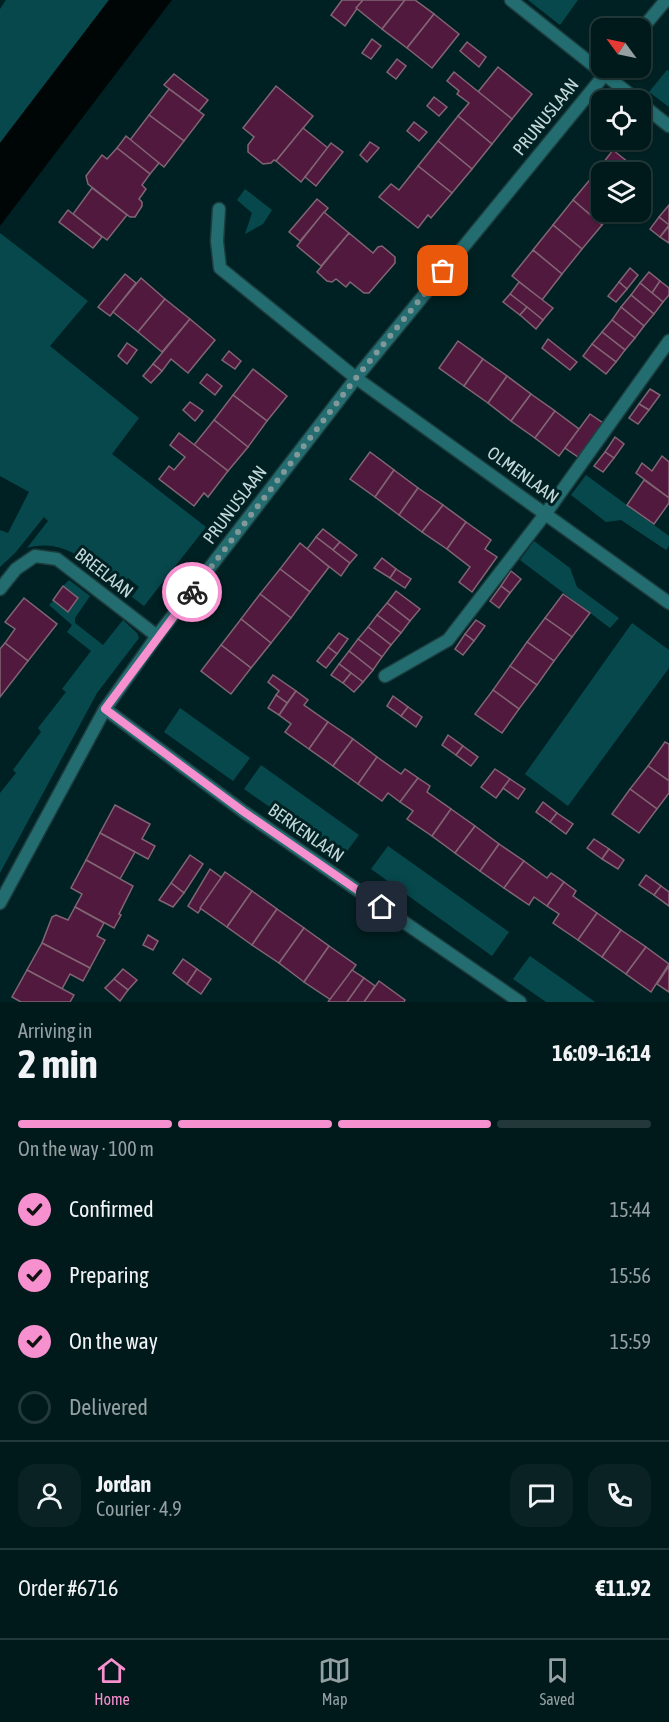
<!DOCTYPE html>
<html lang="en">
<head>
<meta charset="utf-8">
<style>
  body { margin:0; font-family:"Asap Condensed",sans-serif; background:#0a2223; color:#f1f3f6; height:100vh; display:flex; flex-direction:column; font-size:22px; white-space:nowrap }
  * { box-sizing:border-box; margin:0 }
  p { font-size:20px; color:#95a0a2 }
  .icon { flex:none; width:33px; height:33px; fill:none; stroke:currentColor; stroke-width:2; stroke-linecap:round; stroke-linejoin:round }
  .map { position:relative; height:1002px; overflow:hidden }
  .details { display:flex; flex-direction:column; background:#00191a; flex:1 }
  .details>* { flex:none }
  .needle { width:39px; rotate:303deg }
  .tools { position:absolute; left:591px; top:18px; display:grid; gap:12px }
  .tools a { display:grid; place-items:center; width:60px; height:60px; border-radius:12px; background:#00191a; box-shadow:0 2px 4px #0004,0 0 0 2px #223839; font-size:30px }
  .pin { position:absolute; display:grid; place-items:center; width:51px; height:51px; color:#fff; margin:-26px; border-radius:12px; box-shadow:0 3px 9px #0006 }
  .courier { position:absolute; display:grid; place-items:center; width:60px; height:60px; margin:-30px; border:4px solid #f790ce; border-radius:50%; background:#fff; color:#222; box-shadow:0 2px 8px #0007 }
  .overview em { font-style:normal; font-weight:700 }
  .overview div { display:flex; flex-direction:column-reverse }
  .overview { display:flex; align-items:center; justify-content:space-between; height:102px; padding:0 18px }
  h1 { font-size:39px; font-weight:700; line-height:45px }
  .bar { display:grid; grid-template-columns:repeat(4,1fr); gap:9px 6px; align-content:center; height:72px; padding:0 18px }
  .bar i { height:8px; border-radius:4px; background:#223839 }
  .bar .selected { background:#f790ce }
  .bar p { grid-column:span 4 }
  .line { display:flex; align-items:center; gap:15px; padding:0 18px; border-top:2px solid #223839 }
  .line div { flex:1 }
  .round { display:grid; place-items:center; flex:none; width:63px; height:63px; border-radius:18px; background:#0a2223 }
  ol { padding:0 18px; list-style:none }
  li { display:flex; align-items:center; gap:18px; height:66px }
  li p { margin-inline-start:auto }
  li .icon { padding:6px; border-radius:50%; background:#f790ce; color:#111; stroke-width:4 }
  li:last-child { color:#95a0a2 }
  li i { width:33px; height:33px; border:3px solid #223839; border-radius:50% }
  .dock { display:flex; justify-content:space-around; align-items:center; height:84px; border-top:2px solid #223839; background:#00191a; font-size:16px; color:#95a0a2 }
  .dock a { display:grid; justify-items:center; gap:3px }
  .dock .selected { color:#f790ce }
  .map>svg:first-child { display:block }
  .green { fill:#07484c }
  .water { fill:#000606 }
  .building { fill:#52193e; stroke:#816574; stroke-width:1.5 }
  .lines { fill:none; stroke-linecap:round; stroke-linejoin:round }
  .service-casing { stroke:#1c3b3c; stroke-width:15 }
  .minor-casing { stroke:#1c3b3c; stroke-width:15 }
  .service { stroke:#236c70; stroke-width:12 }
  .minor { stroke:#236c70; stroke-width:12 }
  .done { stroke:#809899; stroke-width:6; stroke-dasharray:0 10.8 }
  .route { stroke:#f790ce; stroke-width:8 }
  .labels { text-anchor:middle; stroke-width:6; stroke-linejoin:round; paint-order:stroke }
  .street-label { font-size:18px; fill:#c5d8d9; stroke:#002123 }
</style>
</head>
<body>
<div class="map">
<svg width="669" height="1002" viewBox="0 0 669 1002">
  <rect width="100%" height="100%" fill="#002123"/>
  <!-- green -->
  <g class="green">
    <path d="M 6,0 L 109,0 L 0,143 L 0,9 Z"/>
    <path d="M 528,0 L 578,0 L 560,25 Z"/>
    <path d="M 667,70 L 669,71 L 669,107 L 649,92 Z"/>
    <path d="M 245,189 L 272,210 L 263,224 L 245,234 L 252,213 L 237,200 Z"/>
    <path d="M 0,233 L 88,301 L 50,346 L 139,418 L 112,454 L 206,527 L 144,606 L 132,597 L 139,587 L 128,578 L 120,588 C 92,566 66,537 27,548 L 48,521 L 44,517 L 15,553 L 0,567 L 0,530 L 8,533 L 29,492 L 0,476 Z"/>
    <path d="M 586,475 L 669,536 L 669,546 L 666,550 L 621,520 L 606,522 L 571,495 Z"/>
    <path d="M 534,541 L 570,568 L 577,587 L 619,618 L 610,628 L 520,560 Z"/>
    <path d="M 69,580 L 90,596 L 75,618 L 75,623 L 103,645 L 123,620 L 137,633 L 139,638 L 97,693 L 0,873 L 0,793 L 16,773 L 13,770 L 41,732 L 38,728 L 66,692 L 62,689 L 91,651 L 67,632 L 72,625 L 49,605 L 53,601 L 68,612 L 78,598 L 63,586 Z"/>
    <path d="M 632,623 L 669,650 L 669,668 L 568,806 L 525,774 Z"/>
    <path d="M 180,708 L 250,758 L 233,781 L 164,732 Z"/>
    <path d="M 261,765 L 359,835 L 342,858 L 244,789 Z"/>
    <path d="M 388,846 L 509,932 L 492,956 L 371,869 Z"/>
    <path d="M 530,956 L 595,1002 L 546,1002 L 513,979 Z"/>
  </g>
  <!-- water -->
  <path class="water" d="M 109,0 L 172,0 L 0,226 L 0,143 Z"/>
  <!-- building -->
  <g class="building">
    <path d="M 342,0 L 363,0 L 345,26 L 331,15 Z"/>
    <path d="M 363,0 L 405,0 L 382,29 L 356,8 Z"/>
    <path d="M 405,0 L 415,0 L 434,14 L 407,48 L 382,29 Z"/>
    <path d="M 434,14 L 459,34 L 432,68 L 407,48 Z"/>
    <path d="M 372,39 L 381,46 L 371,59 L 362,53 Z"/>
    <path d="M 467,42 L 486,57 L 479,67 L 460,51 Z"/>
    <path d="M 397,59 L 406,66 L 396,79 L 387,72 Z"/>
    <path d="M 498,67 L 532,94 L 512,119 L 478,92 Z"/>
    <path d="M 454,72 L 512,119 L 492,144 L 458,116 L 469,103 L 457,94 L 459,91 L 447,81 Z"/>
    <path d="M 174,74 L 208,100 L 199,111 L 164,85 Z"/>
    <path d="M 276,86 L 313,116 L 276,161 L 274,160 L 271,163 L 263,164 L 248,152 L 248,145 L 254,137 L 243,128 Z"/>
    <path d="M 169,89 L 204,115 L 184,141 L 149,115 Z"/>
    <path d="M 434,97 L 447,107 L 439,116 L 427,106 Z"/>
    <path d="M 149,115 L 184,141 L 164,167 L 130,140 Z"/>
    <path d="M 458,116 L 492,144 L 472,169 L 438,141 Z"/>
    <path d="M 414,122 L 427,132 L 419,141 L 407,131 Z"/>
    <path d="M 303,128 L 328,148 L 301,182 L 276,161 Z"/>
    <path d="M 126,136 L 159,163 L 150,174 L 117,148 Z"/>
    <path d="M 438,141 L 472,169 L 452,193 L 418,166 Z"/>
    <path d="M 370,142 L 379,148 L 367,162 L 360,155 Z"/>
    <path d="M 331,143 L 343,152 L 316,186 L 305,177 Z"/>
    <path d="M 117,148 L 150,174 L 142,185 L 146,189 L 139,199 L 142,202 L 142,206 L 135,217 L 130,217 L 88,184 L 86,176 L 102,155 L 107,159 Z"/>
    <path d="M 613,150 L 643,174 L 640,177 L 640,172 L 602,172 L 602,183 L 593,176 Z"/>
    <path d="M 418,166 L 452,193 L 431,218 L 428,215 L 418,228 L 379,197 L 391,184 L 399,190 Z"/>
    <path d="M 593,176 L 602,183 L 602,212 L 613,212 L 602,225 L 573,200 Z"/>
    <path d="M 92,188 L 127,215 L 107,240 L 73,214 Z"/>
    <path d="M 317,199 L 328,208 L 300,241 L 289,232 Z"/>
    <path d="M 573,200 L 602,225 L 582,249 L 553,225 Z"/>
    <path d="M 669,205 L 669,225 L 659,217 Z"/>
    <path d="M 68,210 L 102,237 L 93,248 L 59,222 Z"/>
    <path d="M 324,212 L 349,233 L 321,266 L 297,246 Z"/>
    <path d="M 659,217 L 669,225 L 660,237 L 650,229 Z"/>
    <path d="M 553,225 L 582,249 L 562,274 L 533,250 Z"/>
    <path d="M 669,226 L 669,243 L 660,237 Z"/>
    <path d="M 349,233 L 373,253 L 378,247 L 382,246 L 395,257 L 395,263 L 369,293 L 364,293 L 350,282 L 346,287 L 336,279 L 332,282 L 327,281 L 317,272 Z"/>
    <path d="M 533,250 L 562,274 L 542,300 L 512,276 Z"/>
    <path d="M 630,268 L 638,275 L 627,289 L 619,282 Z"/>
    <path d="M 649,272 L 660,281 L 652,293 L 640,283 Z"/>
    <path d="M 125,274 L 136,283 L 110,316 L 98,307 Z"/>
    <path d="M 141,278 L 165,299 L 138,332 L 113,312 Z"/>
    <path d="M 660,281 L 669,288 L 669,295 L 663,302 L 652,293 Z"/>
    <path d="M 519,282 L 553,308 L 543,320 L 510,294 Z"/>
    <path d="M 619,282 L 627,289 L 616,302 L 608,296 Z"/>
    <path d="M 640,283 L 663,302 L 654,314 L 631,295 Z"/>
    <path d="M 510,294 L 527,307 L 520,315 L 503,302 Z"/>
    <path d="M 631,295 L 654,314 L 644,326 L 621,307 Z"/>
    <path d="M 165,299 L 190,319 L 162,352 L 138,332 Z"/>
    <path d="M 527,307 L 543,320 L 536,329 L 520,315 Z"/>
    <path d="M 621,307 L 644,326 L 635,338 L 612,320 Z"/>
    <path d="M 190,319 L 215,340 L 188,373 L 171,359 L 162,371 L 153,364 Z"/>
    <path d="M 612,320 L 635,338 L 625,350 L 602,332 Z"/>
    <path d="M 602,332 L 625,350 L 616,362 L 592,344 Z"/>
    <path d="M 548,339 L 577,362 L 570,370 L 542,348 Z"/>
    <path d="M 458,341 L 483,359 L 464,386 L 439,368 Z"/>
    <path d="M 127,343 L 137,350 L 127,364 L 118,356 Z"/>
    <path d="M 592,344 L 616,362 L 606,374 L 583,356 Z"/>
    <path d="M 229,351 L 241,361 L 235,369 L 222,360 Z"/>
    <path d="M 483,359 L 507,376 L 488,403 L 464,386 Z"/>
    <path d="M 153,364 L 162,371 L 151,383 L 143,376 Z"/>
    <path d="M 253,369 L 287,396 L 267,421 L 233,395 Z"/>
    <path d="M 207,374 L 222,386 L 215,395 L 200,383 Z"/>
    <path d="M 507,376 L 531,394 L 511,421 L 488,403 Z"/>
    <path d="M 650,389 L 660,395 L 649,410 L 639,404 Z"/>
    <path d="M 531,394 L 555,411 L 535,438 L 511,421 Z"/>
    <path d="M 233,395 L 267,421 L 248,447 L 214,420 Z"/>
    <path d="M 190,402 L 203,411 L 195,421 L 183,410 Z"/>
    <path d="M 639,404 L 649,410 L 638,424 L 629,418 Z"/>
    <path d="M 555,411 L 579,429 L 559,456 L 535,438 Z"/>
    <path d="M 590,414 L 603,423 L 578,457 L 565,448 Z"/>
    <path d="M 214,420 L 248,447 L 228,471 L 194,445 Z"/>
    <path d="M 179,433 L 228,471 L 208,497 L 204,493 L 194,506 L 159,479 L 169,466 L 174,470 L 185,457 L 170,445 Z"/>
    <path d="M 615,437 L 624,444 L 614,458 L 605,452 Z"/>
    <path d="M 370,452 L 394,470 L 375,497 L 350,479 Z"/>
    <path d="M 605,452 L 614,458 L 603,472 L 594,466 Z"/>
    <path d="M 662,456 L 669,462 L 669,498 L 636,473 L 642,463 L 652,471 Z"/>
    <path d="M 394,470 L 418,488 L 399,515 L 375,497 Z"/>
    <path d="M 644,480 L 669,498 L 669,503 L 654,524 L 627,505 Z"/>
    <path d="M 418,488 L 443,505 L 422,532 L 399,515 Z"/>
    <path d="M 443,505 L 466,522 L 447,549 L 422,532 Z"/>
    <path d="M 466,522 L 491,540 L 485,549 L 497,557 L 472,592 L 459,582 L 470,567 L 447,549 Z"/>
    <path d="M 323,529 L 340,542 L 333,550 L 316,537 Z"/>
    <path d="M 316,537 L 350,563 L 341,576 L 307,549 Z"/>
    <path d="M 340,542 L 357,555 L 350,563 L 333,550 Z"/>
    <path d="M 300,543 L 329,567 L 310,592 L 280,569 Z"/>
    <path d="M 382,558 L 396,569 L 390,578 L 374,568 Z"/>
    <path d="M 280,569 L 310,592 L 291,618 L 260,594 Z"/>
    <path d="M 396,569 L 411,579 L 405,588 L 390,578 Z"/>
    <path d="M 511,571 L 521,579 L 510,593 L 501,586 Z"/>
    <path d="M 63,586 L 78,598 L 68,612 L 53,600 Z"/>
    <path d="M 501,586 L 510,593 L 499,608 L 490,601 Z"/>
    <path d="M 396,591 L 420,609 L 410,621 L 387,603 Z"/>
    <path d="M 260,594 L 291,618 L 271,643 L 241,619 Z"/>
    <path d="M 563,594 L 590,613 L 572,637 L 545,618 Z"/>
    <path d="M 24,598 L 57,624 L 28,661 L 5,643 L 15,629 L 5,622 Z"/>
    <path d="M 387,603 L 410,621 L 401,633 L 377,615 Z"/>
    <path d="M 377,615 L 401,633 L 391,645 L 368,627 Z"/>
    <path d="M 545,618 L 572,637 L 554,661 L 527,642 Z"/>
    <path d="M 241,619 L 271,643 L 251,668 L 221,645 Z"/>
    <path d="M 476,620 L 485,626 L 474,641 L 465,634 Z"/>
    <path d="M 368,627 L 391,645 L 382,657 L 358,639 Z"/>
    <path d="M 339,633 L 348,639 L 337,654 L 328,647 Z"/>
    <path d="M 465,634 L 474,641 L 463,655 L 455,649 Z"/>
    <path d="M 358,639 L 382,657 L 373,670 L 349,651 Z"/>
    <path d="M 527,642 L 554,661 L 537,685 L 510,666 Z"/>
    <path d="M 5,643 L 28,661 L 0,697 L 0,649 Z"/>
    <path d="M 221,645 L 251,668 L 231,694 L 201,671 Z"/>
    <path d="M 328,647 L 337,654 L 326,668 L 317,661 Z"/>
    <path d="M 349,651 L 373,670 L 363,682 L 339,664 Z"/>
    <path d="M 339,664 L 351,673 L 343,683 L 331,675 Z"/>
    <path d="M 510,666 L 537,685 L 519,709 L 493,690 Z"/>
    <path d="M 351,673 L 363,682 L 354,692 L 343,683 Z"/>
    <path d="M 273,675 L 296,691 L 287,703 L 276,695 L 279,691 L 268,682 Z"/>
    <path d="M 493,690 L 519,709 L 502,733 L 475,714 Z"/>
    <path d="M 296,691 L 308,700 L 304,705 L 328,722 L 309,749 L 285,732 L 291,724 L 279,715 Z"/>
    <path d="M 276,695 L 287,703 L 279,715 L 268,708 Z"/>
    <path d="M 393,696 L 408,707 L 401,716 L 387,706 Z"/>
    <path d="M 408,707 L 422,717 L 416,727 L 401,716 Z"/>
    <path d="M 328,722 L 353,739 L 333,766 L 309,749 Z"/>
    <path d="M 448,735 L 463,746 L 456,755 L 442,745 Z"/>
    <path d="M 353,739 L 377,757 L 358,784 L 333,766 Z"/>
    <path d="M 665,742 L 669,744 L 669,781 L 648,766 Z"/>
    <path d="M 463,746 L 478,757 L 471,766 L 456,755 Z"/>
    <path d="M 377,757 L 401,774 L 405,769 L 418,778 L 400,802 L 388,793 L 382,801 L 358,784 Z"/>
    <path d="M 648,766 L 669,781 L 669,793 L 657,809 L 630,789 Z"/>
    <path d="M 495,769 L 510,779 L 496,798 L 481,787 Z"/>
    <path d="M 418,778 L 430,786 L 427,792 L 451,809 L 432,836 L 407,819 L 413,811 L 400,802 Z"/>
    <path d="M 510,779 L 525,789 L 518,799 L 503,788 Z"/>
    <path d="M 630,789 L 657,809 L 639,833 L 612,814 Z"/>
    <path d="M 543,802 L 557,813 L 550,822 L 536,812 Z"/>
    <path d="M 115,805 L 150,824 L 142,839 L 155,846 L 148,859 L 100,833 Z"/>
    <path d="M 451,809 L 475,826 L 455,853 L 432,836 Z"/>
    <path d="M 557,813 L 573,824 L 566,834 L 550,822 Z"/>
    <path d="M 475,826 L 499,844 L 480,871 L 455,853 Z"/>
    <path d="M 100,833 L 135,852 L 120,879 L 86,860 Z"/>
    <path d="M 594,839 L 609,849 L 602,859 L 587,848 Z"/>
    <path d="M 499,844 L 524,861 L 504,888 L 480,871 Z"/>
    <path d="M 609,849 L 624,860 L 618,869 L 602,859 Z"/>
    <path d="M 190,855 L 203,864 L 184,893 L 171,883 Z"/>
    <path d="M 86,860 L 133,886 L 119,914 L 121,915 L 114,928 L 75,907 L 82,894 L 71,888 Z"/>
    <path d="M 524,861 L 547,878 L 551,873 L 564,882 L 547,906 L 534,897 L 529,905 L 504,888 Z"/>
    <path d="M 210,869 L 222,878 L 198,913 L 188,906 Z"/>
    <path d="M 225,872 L 252,891 L 227,927 L 200,908 Z"/>
    <path d="M 646,875 L 661,886 L 654,895 L 639,885 Z"/>
    <path d="M 564,882 L 576,891 L 573,896 L 597,913 L 578,940 L 553,923 L 559,914 L 547,906 Z"/>
    <path d="M 171,883 L 184,893 L 173,907 L 159,900 Z"/>
    <path d="M 661,886 L 669,892 L 669,906 L 654,895 Z"/>
    <path d="M 252,891 L 277,909 L 252,945 L 227,927 Z"/>
    <path d="M 75,907 L 104,923 L 97,936 L 105,940 L 90,968 L 42,943 L 52,917 L 56,915 L 68,920 Z"/>
    <path d="M 277,909 L 304,928 L 279,963 L 252,945 Z"/>
    <path d="M 597,913 L 621,930 L 602,957 L 578,940 Z"/>
    <path d="M 304,928 L 329,946 L 304,982 L 279,963 Z"/>
    <path d="M 621,930 L 646,947 L 626,974 L 602,957 Z"/>
    <path d="M 148,935 L 158,941 L 153,950 L 143,945 Z"/>
    <path d="M 42,943 L 90,968 L 83,981 L 70,974 L 62,989 L 27,970 Z"/>
    <path d="M 329,946 L 356,965 L 331,1000 L 304,982 Z"/>
    <path d="M 646,947 L 669,964 L 651,992 L 626,974 Z"/>
    <path d="M 183,959 L 197,969 L 187,984 L 173,973 Z"/>
    <path d="M 669,966 L 669,992 L 657,984 Z"/>
    <path d="M 123,969 L 137,980 L 128,990 L 114,979 Z"/>
    <path d="M 197,969 L 211,979 L 201,994 L 187,984 Z"/>
    <path d="M 27,970 L 74,995 L 70,1002 L 21,1002 L 12,997 Z"/>
    <path d="M 352,970 L 364,978 L 347,1002 L 328,1002 Z"/>
    <path d="M 364,978 L 375,986 L 364,1002 L 347,1002 Z"/>
    <path d="M 114,979 L 128,990 L 120,1001 L 105,988 Z"/>
    <path d="M 379,981 L 405,1000 L 404,1002 L 364,1002 Z"/>
  </g>
  <g class="lines">
    <defs>
      <path id="service" d="M 385,676 L 448,640 L 546,513 L 669,341"/>
      <g id="minor">
        <path d="M 511,0 L 637,100"/>
        <path d="M 640,31 L 666,0"/>
        <path d="M 640,103 L 669,126"/>
        <path d="M 219,209 L 217,241 L 220,268 L 356,378 L 669,603"/>
        <path d="M 0,589 L 16,569 L 35,556 L 57,559 L 157,636"/>
        <path d="M 105,709 L 244,812 L 520,1002"/>
        <path d="M 0,903 L 105,709 L 157,636 L 356,378 L 610,68"/>
      </g>
    </defs>
    <!-- service casing -->
    <use href="#service" class="service-casing"/>
    <!-- minor casing -->
    <use href="#minor" class="minor-casing"/>
    <!-- service -->
    <use href="#service" class="service"/>
    <!-- minor -->
    <use href="#minor" class="minor"/>
  </g>
  <g class="lines">
    <!-- done -->
    <path class="done" d="M 192,592 L 356,378 L 443,271"/>
    <!-- route -->
    <path class="route" d="M 192,592 L 105,709 L 244,812 L 382,907"/>
  </g>
  <g class="labels">
    <!-- street labels -->
    <g class="street-label">
      <text transform="translate(546 117) rotate(-51)" y="6">PRUNUSLAAN</text>
      <text transform="translate(523 475) rotate(36)" y="6">OLMENLAAN</text>
      <text transform="translate(235 505) rotate(-53)" y="6">PRUNUSLAAN</text>
      <text transform="translate(104 573) rotate(38)" y="6">BREELAAN</text>
      <text transform="translate(306 833) rotate(35)" y="6">BERKENLAAN</text>
    </g>
  </g>
</svg>
<div class="tools">
<a><svg class="needle" viewBox="-14 -14 28 28"><path d="M0-13l5 13h-10z" fill="#e53935"/><path d="M0 13l5-13h-10z" fill="#95a0a2"/></svg></a>
<a><svg class="icon" aria-label="locate" viewBox="0 0 24 24"><circle cx="12" cy="12" r="6"/><path d="M12 2v4M12 18v4M2 12h4M18 12h4"/></svg></a>
<a><svg class="icon" aria-label="layers" viewBox="0 0 24 24"><path d="M12 4l9 5-9 5-9-5zM3 14l9 5 9-5"/></svg></a>
</div>
<div class="pin" style="left:443px;top:271px;background:#ea580c"><svg class="icon" aria-label="bag" viewBox="0 0 24 24"><path d="M5 8h14l-1 12H6zM9 8a3 3 0 0 1 6 0"/></svg></div>
<div class="pin" style="left:382px;top:907px;background:#1f2937"><svg class="icon" aria-label="home" viewBox="0 0 24 24"><path d="M3 11l9-7 9 7M6 9v11h12V9"/></svg></div>
<div class="courier" style="left:192px;top:592px"><svg class="icon" aria-label="bike" viewBox="0 0 24 24"><circle cx="6" cy="16" r="4"/><circle cx="18" cy="16" r="4"/><path d="M6 16l4-8h5l3 8M10 8l3 8H6M13 5h3"/></svg></div>
</div>
<section class="details">
<div class="overview"><div><h1>2 min</h1><p>Arriving in</p></div><em>16:09–16:14</em></div>
<div class="bar"><i class="selected"></i><i class="selected"></i><i class="selected"></i><i></i><p>On the way · 100 m</p></div>
<ol>
<li><svg class="icon" aria-label="check" viewBox="0 0 24 24"><path d="M5 12l5 5 9-10"/></svg>Confirmed<p>15:44</p></li>
<li><svg class="icon" aria-label="check" viewBox="0 0 24 24"><path d="M5 12l5 5 9-10"/></svg>Preparing<p>15:56</p></li>
<li><svg class="icon" aria-label="check" viewBox="0 0 24 24"><path d="M5 12l5 5 9-10"/></svg>On the way<p>15:59</p></li>
<li><i></i>Delivered</li>
</ol>
<div class="line" style="height:108px"><a class="round"><svg class="icon" aria-label="person" viewBox="0 0 24 24"><circle cx="12" cy="8" r="4"/><path d="M4 21q1-7 8-7t8 7"/></svg></a><div><b>Jordan</b><p>Courier · 4.9</p></div><a class="round"><svg class="icon" aria-label="chat" viewBox="0 0 24 24"><path d="M4 5h16v11H9l-5 4z"/></svg></a><a class="round"><svg class="icon" aria-label="phone" viewBox="0 0 24 24"><path d="M5 4h4l2 5-3 2q2 4 5 5l2-3 5 2v4C11 20 4 13 5 4z"/></svg></a></div>
<div class="line" style="height:78px"><div>Order #6716</div><b>€11.92</b></div>
</section>
<nav class="dock">
<a class="selected"><svg class="icon" aria-label="home" viewBox="0 0 24 24"><path d="M3 11l9-7 9 7M6 9v11h12V9"/></svg>Home</a>
<a><svg class="icon" aria-label="map" viewBox="0 0 24 24"><path d="M3 6l6-2 6 2 6-2v14l-6 2-6-2-6 2zM9 4v14M15 6v14"/></svg>Map</a>
<a><svg class="icon" aria-label="saved" viewBox="0 0 24 24"><path d="M7 4h10v16l-5-4-5 4z"/></svg>Saved</a>
</nav>
</body>
</html>
